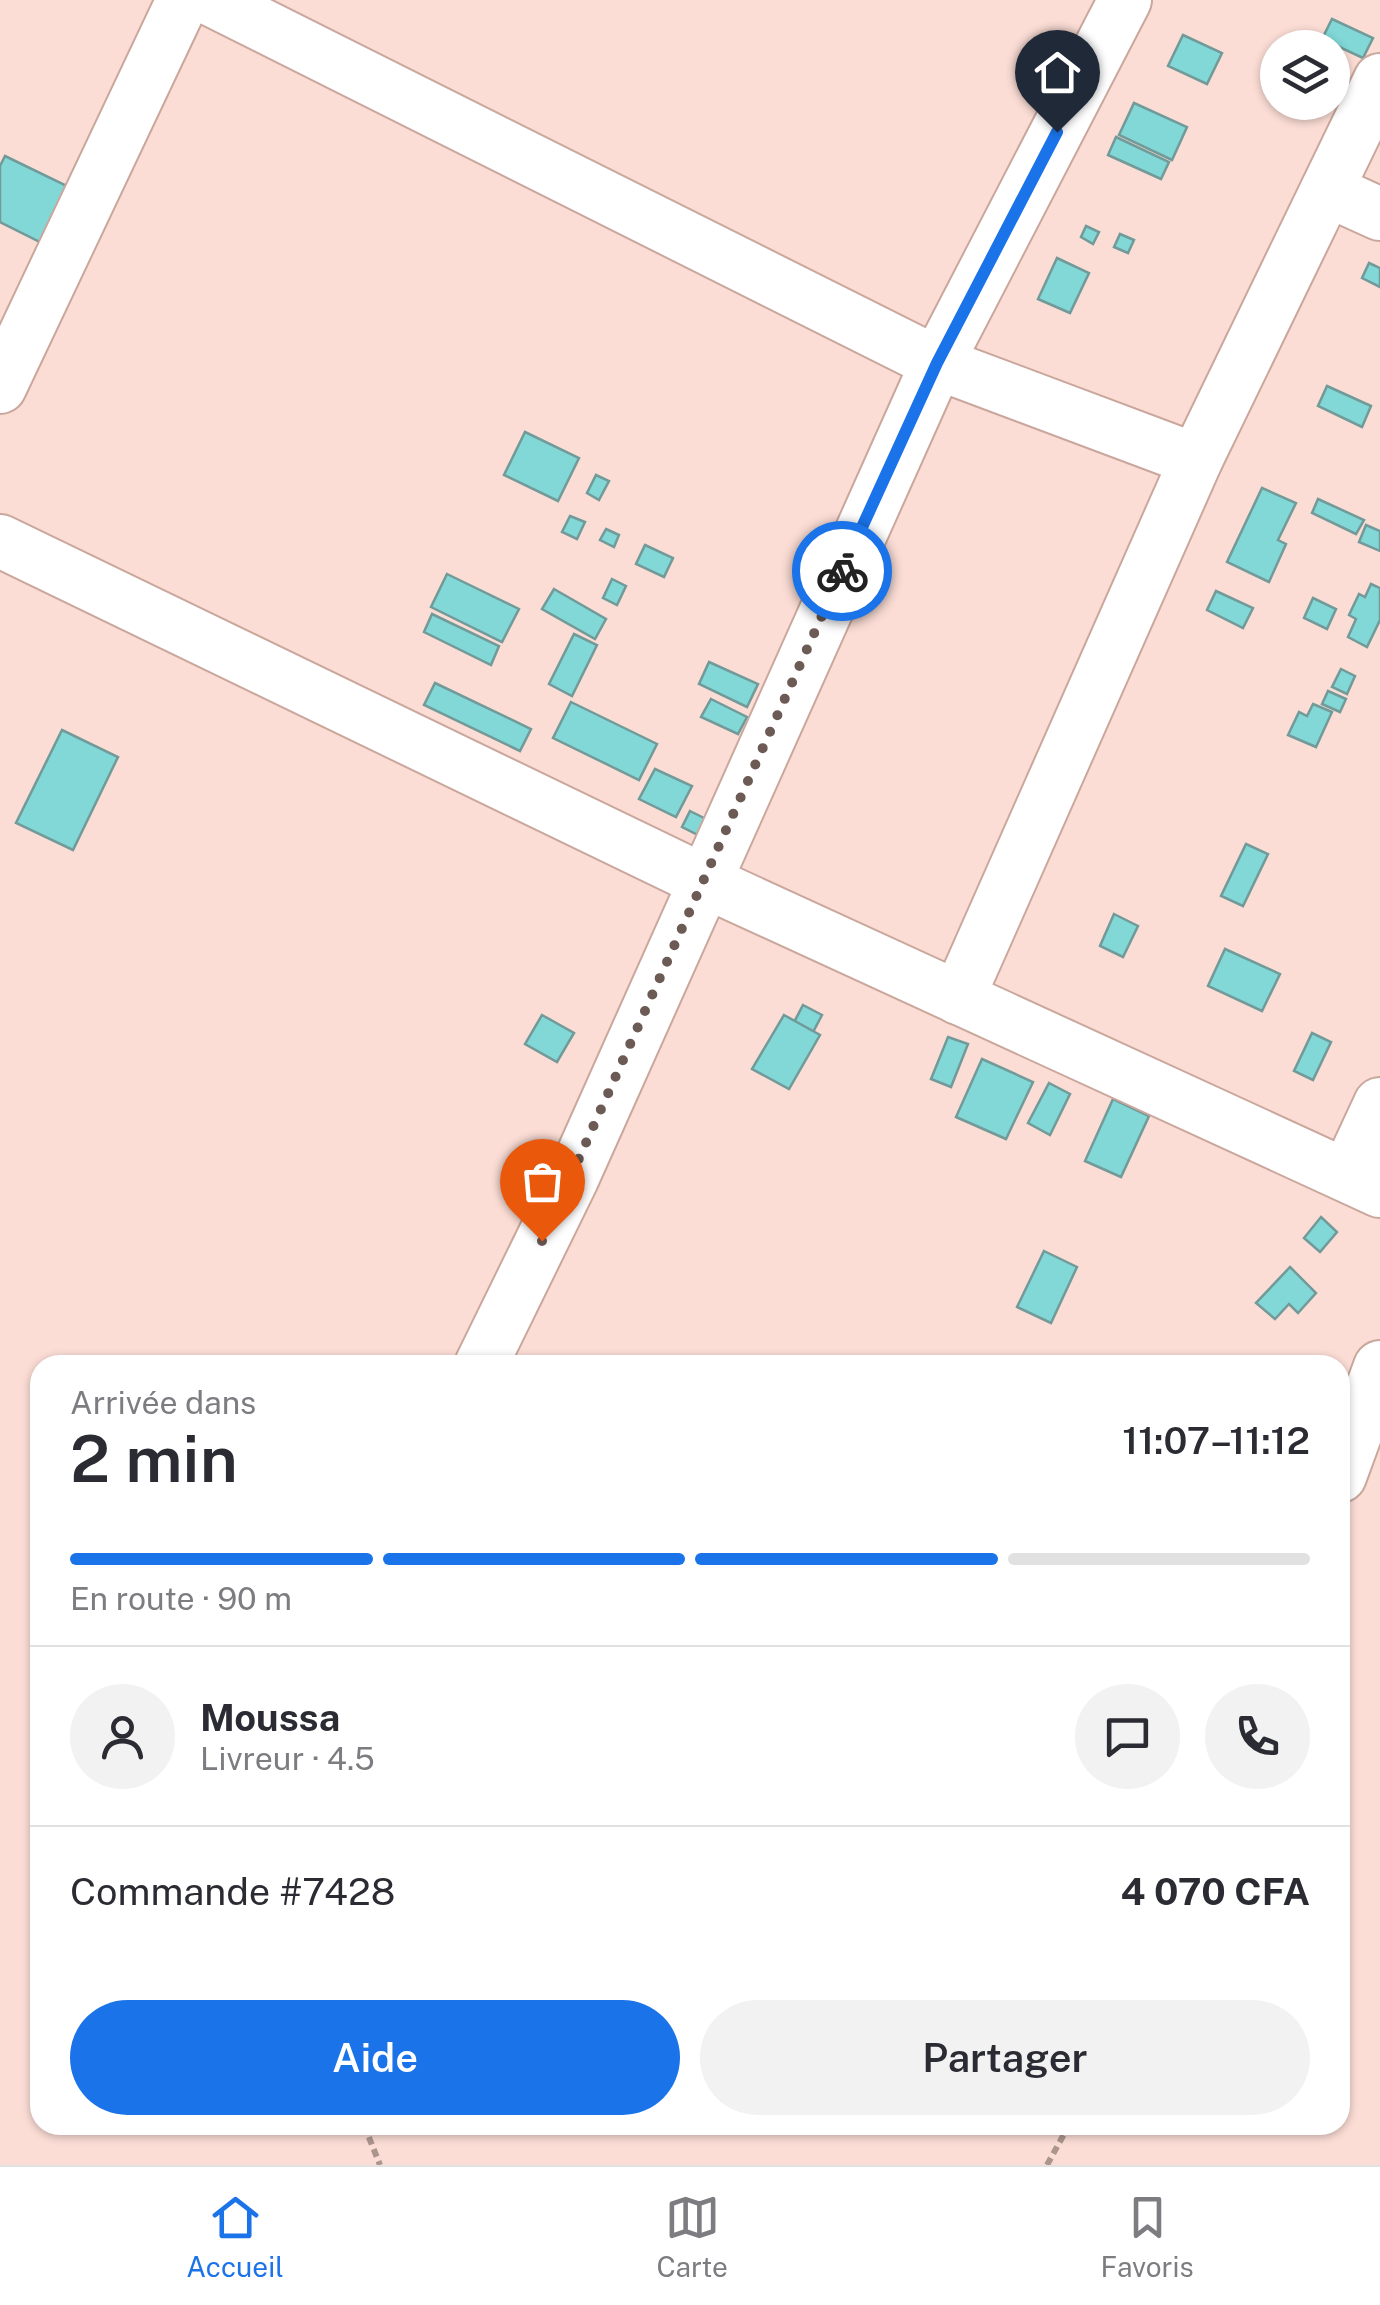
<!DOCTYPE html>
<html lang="fr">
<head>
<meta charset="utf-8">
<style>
  body { margin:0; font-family:"Public Sans",sans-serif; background:#f2f2f3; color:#2b2b33; height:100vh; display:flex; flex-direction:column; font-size:38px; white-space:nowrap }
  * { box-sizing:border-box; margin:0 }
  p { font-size:32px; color:#7c7c81 }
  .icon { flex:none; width:55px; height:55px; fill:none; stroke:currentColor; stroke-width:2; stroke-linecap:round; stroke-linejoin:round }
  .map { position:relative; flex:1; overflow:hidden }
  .details { position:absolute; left:30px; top:1355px; width:1320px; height:780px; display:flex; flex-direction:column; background:#fff; border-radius:30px; box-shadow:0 2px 8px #0004 }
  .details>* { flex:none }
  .buttons { position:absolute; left:1260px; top:30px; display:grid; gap:20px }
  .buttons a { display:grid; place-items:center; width:90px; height:90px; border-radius:50%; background:#fff; box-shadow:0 2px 8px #0004; font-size:50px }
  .pin { position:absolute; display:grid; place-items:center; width:85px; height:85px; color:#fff; margin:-102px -42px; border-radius:50% 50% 50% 0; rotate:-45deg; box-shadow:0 0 10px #0007 }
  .pin .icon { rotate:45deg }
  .courier { position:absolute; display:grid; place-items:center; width:100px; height:100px; margin:-50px; border:8px solid #1a73e8; border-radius:50%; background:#fff; color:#222; box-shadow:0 2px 12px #0007 }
  .overview em { font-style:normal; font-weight:600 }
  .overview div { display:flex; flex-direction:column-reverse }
  .overview { display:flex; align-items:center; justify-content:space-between; height:170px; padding:0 40px }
  h1 { font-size:65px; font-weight:600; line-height:75px }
  .bar { display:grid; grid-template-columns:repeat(4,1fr); gap:15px 10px; align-content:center; height:120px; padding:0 40px }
  .bar i { height:12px; border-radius:8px; background:#e1e1e2 }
  .bar .selected { background:#1a73e8 }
  .bar p { grid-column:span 4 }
  .line { display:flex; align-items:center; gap:25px; padding:0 40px; border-top:2px solid #e1e1e2 }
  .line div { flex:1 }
  .round { display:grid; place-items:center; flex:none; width:105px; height:105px; border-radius:52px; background:#f2f2f3 }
  .button { display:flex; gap:20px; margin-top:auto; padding:20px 40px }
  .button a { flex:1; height:115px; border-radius:60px; background:#1a73e8; color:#fff; font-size:40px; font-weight:600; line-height:115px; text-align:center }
  .button a+a { background:#f2f2f3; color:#2b2b33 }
  .menu { display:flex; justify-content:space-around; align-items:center; height:140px; border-top:2px solid #e1e1e2; background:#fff; font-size:28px; color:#7c7c81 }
  .menu a { display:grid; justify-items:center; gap:5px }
  .menu .selected { color:#1a73e8 }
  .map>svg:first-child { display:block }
  .building { fill:#81d8d7; stroke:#719a99; stroke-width:2.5 }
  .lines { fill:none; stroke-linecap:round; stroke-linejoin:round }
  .minor-casing { stroke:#caa79d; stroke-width:56 }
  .path { stroke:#ac958e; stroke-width:6; stroke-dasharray:8 5; stroke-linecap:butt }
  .minor { stroke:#fff; stroke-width:52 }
  .done { stroke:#6c5a54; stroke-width:10; stroke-dasharray:0 18 }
  .route { stroke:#1a73e8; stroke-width:12 }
</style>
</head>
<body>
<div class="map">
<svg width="1380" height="2165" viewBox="0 0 1380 2165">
  <rect width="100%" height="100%" fill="#fbddd5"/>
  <!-- building -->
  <g class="building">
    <path d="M 1332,19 L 1373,38 L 1363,58 L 1322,39 Z"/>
    <path d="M 1183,35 L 1222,53 L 1207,84 L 1168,66 Z"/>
    <path d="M 1134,103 L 1187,127 L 1172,160 L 1119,135 Z"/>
    <path d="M 1116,137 L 1169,162 L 1161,179 L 1108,155 Z"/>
    <path d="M 5,156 L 67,186 L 40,242 L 0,222 L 0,166 Z"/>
    <path d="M 1086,226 L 1099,232 L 1093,244 L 1081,237 Z"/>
    <path d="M 1120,234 L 1134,240 L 1128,253 L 1114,247 Z"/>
    <path d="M 1057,258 L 1089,273 L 1070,313 L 1038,299 Z"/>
    <path d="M 1369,263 L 1380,268 L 1380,287 L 1362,278 Z"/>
    <path d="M 1327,386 L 1371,406 L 1362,427 L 1318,406 Z"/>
    <path d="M 525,432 L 579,458 L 558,501 L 504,475 Z"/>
    <path d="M 596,475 L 609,481 L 599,500 L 587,493 Z"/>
    <path d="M 1262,488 L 1296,503 L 1278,540 L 1286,544 L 1269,582 L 1227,562 Z"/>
    <path d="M 1318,499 L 1364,520 L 1356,534 L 1312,513 Z"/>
    <path d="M 570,516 L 585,522 L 577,539 L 562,532 Z"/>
    <path d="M 1366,525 L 1380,531 L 1380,551 L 1359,542 Z"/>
    <path d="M 606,529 L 619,535 L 614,547 L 600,540 Z"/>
    <path d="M 645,545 L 673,558 L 664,577 L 636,564 Z"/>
    <path d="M 447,574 L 519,609 L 502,642 L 431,607 Z"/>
    <path d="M 612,579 L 626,586 L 617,605 L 603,598 Z"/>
    <path d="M 1371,584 L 1380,588 L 1380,620 L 1367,647 L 1348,637 L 1356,619 L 1349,615 L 1359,594 L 1365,597 Z"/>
    <path d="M 554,589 L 606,619 L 595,639 L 542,609 Z"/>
    <path d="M 1216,591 L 1253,608 L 1243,628 L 1207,610 Z"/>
    <path d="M 1313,598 L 1336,609 L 1327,629 L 1304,618 Z"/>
    <path d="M 432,614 L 499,646 L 491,665 L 424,632 Z"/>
    <path d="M 574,634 L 597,645 L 572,696 L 549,684 Z"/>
    <path d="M 709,662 L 758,684 L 747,707 L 699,684 Z"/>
    <path d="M 1341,669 L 1355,676 L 1347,694 L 1332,687 Z"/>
    <path d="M 435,683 L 531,729 L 520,751 L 424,705 Z"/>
    <path d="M 1328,691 L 1346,699 L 1340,712 L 1322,704 Z"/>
    <path d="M 711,699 L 747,717 L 738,734 L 701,717 Z"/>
    <path d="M 571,702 L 657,744 L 639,780 L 553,738 Z"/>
    <path d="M 1313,704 L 1332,712 L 1316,747 L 1288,735 L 1299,712 L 1307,716 Z"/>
    <path d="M 62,730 L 118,757 L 73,850 L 16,823 Z"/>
    <path d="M 655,769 L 692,786 L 676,817 L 639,799 Z"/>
    <path d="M 690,811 L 706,819 L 698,835 L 682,827 Z"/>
    <path d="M 1246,844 L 1268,854 L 1243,906 L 1221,896 Z"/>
    <path d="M 1114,914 L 1138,926 L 1123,957 L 1100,946 Z"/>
    <path d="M 1225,949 L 1280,974 L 1262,1011 L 1208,986 Z"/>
    <path d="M 803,1005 L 822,1015 L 811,1036 L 792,1026 Z"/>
    <path d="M 542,1015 L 574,1033 L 557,1062 L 525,1044 Z"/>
    <path d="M 784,1015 L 820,1035 L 789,1089 L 752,1069 Z"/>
    <path d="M 1312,1033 L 1331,1042 L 1313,1080 L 1294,1071 Z"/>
    <path d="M 948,1037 L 968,1044 L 951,1087 L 931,1079 Z"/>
    <path d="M 982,1059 L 1033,1082 L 1006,1139 L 956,1117 Z"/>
    <path d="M 1049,1083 L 1070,1094 L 1050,1135 L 1028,1123 Z"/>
    <path d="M 1113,1099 L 1149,1116 L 1121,1177 L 1085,1161 Z"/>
    <path d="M 1321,1217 L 1337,1232 L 1320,1252 L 1304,1238 Z"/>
    <path d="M 1044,1251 L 1077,1267 L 1051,1323 L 1017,1307 Z"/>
    <path d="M 1290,1267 L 1316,1293 L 1298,1313 L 1289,1304 L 1275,1319 L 1256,1303 Z"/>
  </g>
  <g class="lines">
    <defs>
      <g id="minor">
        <path d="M 212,0 L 937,363 L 1196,460"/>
        <path d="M 1327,190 L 1380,214"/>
        <path d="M 0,387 L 183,0"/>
        <path d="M 0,541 L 702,880 L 1380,1191"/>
        <path d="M 958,998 L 1196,460 L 1380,80"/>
        <path d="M 1347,1175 L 1380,1104"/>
        <path d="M 481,1365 L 572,1179 L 937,363 L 1125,0"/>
        <path d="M 1340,1476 L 1380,1367"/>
      </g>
    </defs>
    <!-- minor casing -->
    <use href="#minor" class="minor-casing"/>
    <!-- path -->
    <g class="path">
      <path d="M 364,2125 L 380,2165"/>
      <path d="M 1047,2165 L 1069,2125"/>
    </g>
    <!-- minor -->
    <use href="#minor" class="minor"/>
  </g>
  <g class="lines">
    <!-- done -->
    <path class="done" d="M 542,1241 L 842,571"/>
    <!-- route -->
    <path class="route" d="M 842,571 L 937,363 L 1057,132"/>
  </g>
</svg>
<div class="buttons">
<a><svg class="icon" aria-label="layers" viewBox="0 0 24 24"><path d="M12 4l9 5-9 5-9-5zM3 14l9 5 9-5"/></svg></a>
</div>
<div class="pin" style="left:542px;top:1241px;background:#ea580c"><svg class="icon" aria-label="bag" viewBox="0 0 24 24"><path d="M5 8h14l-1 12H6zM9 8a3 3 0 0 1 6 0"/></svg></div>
<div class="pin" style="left:1057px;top:132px;background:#1f2937"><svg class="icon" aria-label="home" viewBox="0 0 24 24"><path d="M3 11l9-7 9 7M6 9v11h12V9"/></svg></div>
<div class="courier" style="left:842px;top:571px"><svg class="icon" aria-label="bike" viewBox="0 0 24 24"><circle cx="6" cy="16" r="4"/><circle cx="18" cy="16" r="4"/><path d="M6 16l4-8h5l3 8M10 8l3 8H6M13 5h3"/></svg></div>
<section class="details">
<div class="overview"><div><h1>2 min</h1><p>Arrivée dans</p></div><em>11:07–11:12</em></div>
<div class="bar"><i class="selected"></i><i class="selected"></i><i class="selected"></i><i></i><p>En route · 90 m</p></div>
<div class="line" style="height:180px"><a class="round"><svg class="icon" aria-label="person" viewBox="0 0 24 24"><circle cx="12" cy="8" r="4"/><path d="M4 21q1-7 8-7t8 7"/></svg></a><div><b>Moussa</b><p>Livreur · 4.5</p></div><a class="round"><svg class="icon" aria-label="chat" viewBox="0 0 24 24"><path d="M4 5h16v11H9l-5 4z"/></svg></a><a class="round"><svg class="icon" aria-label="phone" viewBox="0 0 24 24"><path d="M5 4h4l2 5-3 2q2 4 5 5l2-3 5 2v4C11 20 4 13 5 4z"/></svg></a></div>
<div class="line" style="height:130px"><div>Commande #7428</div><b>4 070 CFA</b></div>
<div class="button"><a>Aide</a><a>Partager</a></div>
</section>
</div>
<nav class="menu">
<a class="selected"><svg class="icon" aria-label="home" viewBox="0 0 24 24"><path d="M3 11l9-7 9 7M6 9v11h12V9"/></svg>Accueil</a>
<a><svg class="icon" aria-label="map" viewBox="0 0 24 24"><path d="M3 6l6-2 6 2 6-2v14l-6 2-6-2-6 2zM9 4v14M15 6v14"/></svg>Carte</a>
<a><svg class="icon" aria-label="saved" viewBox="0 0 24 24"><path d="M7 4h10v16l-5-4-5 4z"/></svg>Favoris</a>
</nav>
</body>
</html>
